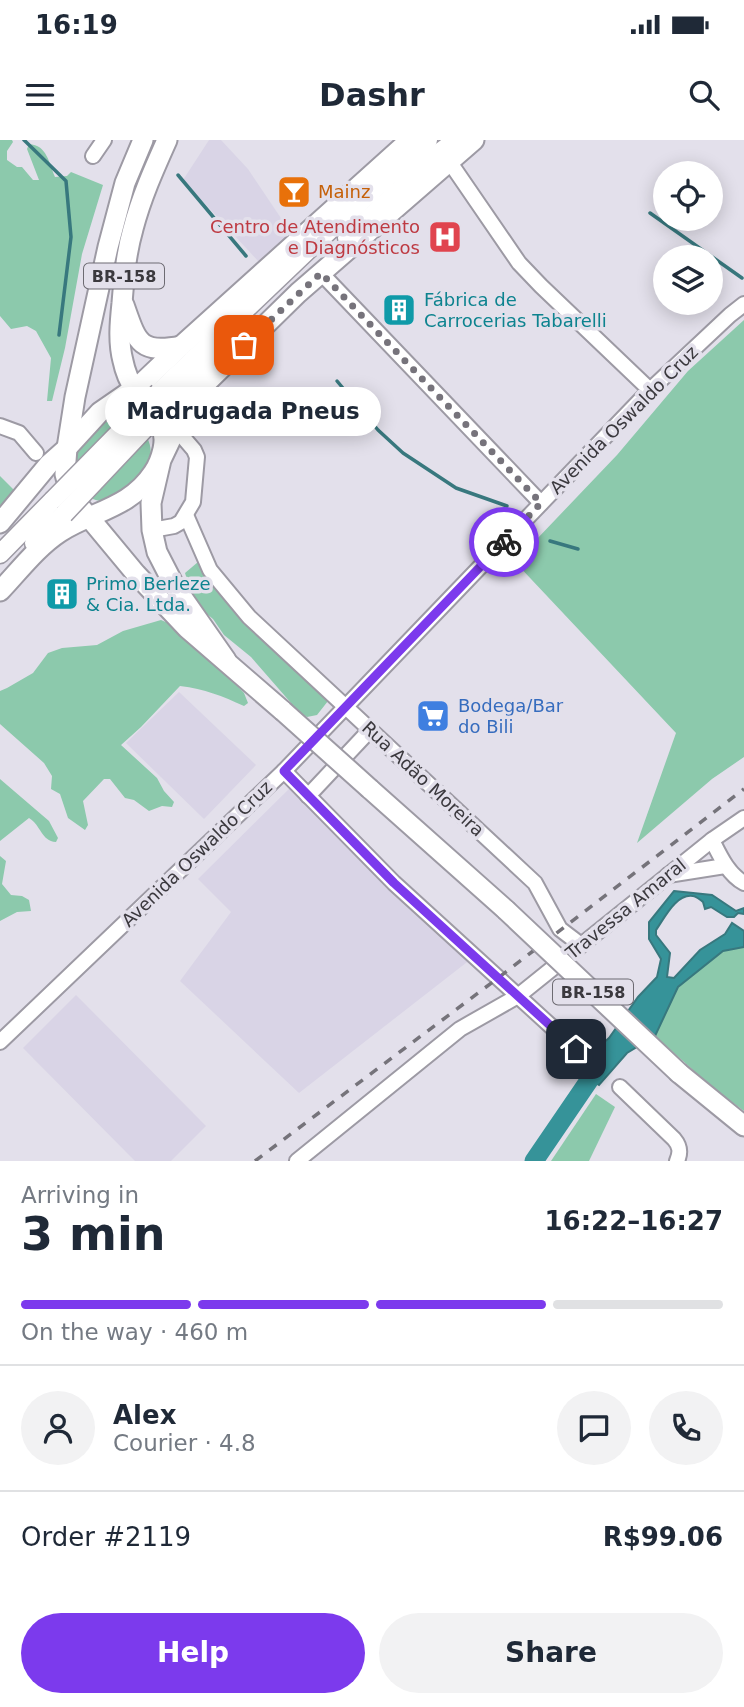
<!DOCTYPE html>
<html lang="en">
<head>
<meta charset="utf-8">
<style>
  body { margin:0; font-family:"DejaVu Sans",sans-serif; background:#f2f2f3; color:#1f2937; height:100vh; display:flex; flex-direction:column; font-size:26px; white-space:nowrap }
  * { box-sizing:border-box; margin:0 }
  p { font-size:23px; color:#747a83 }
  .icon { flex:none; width:38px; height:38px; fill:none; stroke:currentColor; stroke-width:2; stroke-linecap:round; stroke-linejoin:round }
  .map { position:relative; height:1021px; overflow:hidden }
  .side { display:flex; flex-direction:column; background:#fff; flex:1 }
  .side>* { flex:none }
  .buttons { position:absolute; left:653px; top:21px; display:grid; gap:14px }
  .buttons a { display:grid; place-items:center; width:70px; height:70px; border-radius:50%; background:#fff; box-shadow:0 4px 18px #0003; font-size:35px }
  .pin { position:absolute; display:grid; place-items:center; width:60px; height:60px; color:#fff; margin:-30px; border-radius:14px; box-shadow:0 4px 10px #0006 }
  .courier { position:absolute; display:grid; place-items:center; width:70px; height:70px; margin:-35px; border:5px solid #7c3aed; border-radius:50%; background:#fff; color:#222; box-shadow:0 2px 9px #0007 }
  .bubble { position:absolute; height:49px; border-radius:24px; background:#fff; box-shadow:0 4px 18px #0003; font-size:23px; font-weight:600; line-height:49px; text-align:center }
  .summary em { font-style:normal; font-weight:600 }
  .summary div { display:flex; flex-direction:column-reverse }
  .summary { display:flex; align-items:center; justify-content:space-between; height:119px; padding:0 21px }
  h1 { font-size:46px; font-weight:600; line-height:52px }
  .bar { display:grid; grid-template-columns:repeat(4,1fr); gap:10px 7px; align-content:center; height:84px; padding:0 21px }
  .bar i { height:9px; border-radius:5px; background:#e0e1e3 }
  .bar .current { background:#7c3aed }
  .bar p { grid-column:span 4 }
  .line { display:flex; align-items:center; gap:18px; padding:0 21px; border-top:2px solid #e0e1e3 }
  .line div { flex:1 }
  .round { display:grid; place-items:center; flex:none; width:74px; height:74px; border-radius:37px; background:#f2f2f3 }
  .primary-button { display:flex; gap:14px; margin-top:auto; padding:14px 21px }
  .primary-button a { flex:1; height:80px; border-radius:42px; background:#7c3aed; color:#fff; font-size:28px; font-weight:600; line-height:80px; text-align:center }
  .primary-button a+a { background:#f2f2f3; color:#1f2937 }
  .status { display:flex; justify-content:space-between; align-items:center; height:49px; padding:0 35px; background:#fff; direction:ltr }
  .status svg { height:19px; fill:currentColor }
  header { display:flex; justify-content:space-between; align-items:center; height:91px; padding:0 21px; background:#fff; font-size:32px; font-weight:600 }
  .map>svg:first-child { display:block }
  .built { fill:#d9d4e6 }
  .green { fill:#8cc9ac }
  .water { fill:#369399; stroke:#38787e; stroke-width:2 }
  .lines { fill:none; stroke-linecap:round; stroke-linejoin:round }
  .stream { stroke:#38787e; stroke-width:3.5 }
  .river { stroke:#369399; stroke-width:19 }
  .minor-casing { stroke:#9d9aa4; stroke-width:18 }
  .major-casing { stroke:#9d9aa4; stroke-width:21 }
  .highway-casing { stroke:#9d9aa4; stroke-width:23 }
  .minor { stroke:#fff; stroke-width:14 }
  .major { stroke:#fff; stroke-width:18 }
  .highway { stroke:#fff; stroke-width:19 }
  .rail { stroke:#75737a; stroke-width:3.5; stroke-dasharray:9 9; stroke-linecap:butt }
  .major-bridge-casing { stroke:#9d9aa4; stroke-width:21; stroke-linecap:butt }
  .highway-bridge-casing { stroke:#9d9aa4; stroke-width:23; stroke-linecap:butt }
  .major-bridge { stroke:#fff; stroke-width:18 }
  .highway-bridge { stroke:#fff; stroke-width:19 }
  .done { stroke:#76737b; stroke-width:7; stroke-dasharray:0 12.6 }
  .route { stroke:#7c3aed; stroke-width:9 }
  .labels { text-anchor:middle; stroke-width:7; stroke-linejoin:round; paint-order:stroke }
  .shield { fill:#e3e0eb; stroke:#6d6b72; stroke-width:2 }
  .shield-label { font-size:16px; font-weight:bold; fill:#3b393e }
  .food-label { font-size:18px; fill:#c56008; stroke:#e3e0eb; text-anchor:start }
  .health-label { font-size:18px; fill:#be3a42; stroke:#e3e0eb; text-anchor:end }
  .culture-label { font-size:18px; fill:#0d838f; stroke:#e3e0eb; text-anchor:start }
  .street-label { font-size:18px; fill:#3b393e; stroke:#e3e0eb }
  .shop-label { font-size:18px; fill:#366cbe; stroke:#e3e0eb; text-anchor:start }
</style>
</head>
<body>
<div class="status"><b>16:19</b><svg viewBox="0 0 49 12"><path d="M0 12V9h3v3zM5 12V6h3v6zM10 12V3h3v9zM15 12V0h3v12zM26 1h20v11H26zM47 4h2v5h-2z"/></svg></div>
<header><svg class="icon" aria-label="menu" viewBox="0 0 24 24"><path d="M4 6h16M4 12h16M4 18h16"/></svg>Dashr<svg class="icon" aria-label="search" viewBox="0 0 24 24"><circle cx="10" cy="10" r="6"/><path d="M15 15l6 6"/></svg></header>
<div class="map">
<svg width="744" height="1021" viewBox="0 0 744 1021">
  <rect width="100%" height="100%" fill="#e3e0eb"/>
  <!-- built -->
  <g class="built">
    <path d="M 209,0 L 221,0 L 248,29 L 291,93 L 259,122 L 183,40 Z"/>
    <path d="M 179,552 L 256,625 L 204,679 L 126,603 Z"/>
    <path d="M 293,645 L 471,819 L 299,953 L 180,841 L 231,772 L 198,739 Z"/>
    <path d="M 76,855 L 206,986 L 171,1021 L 135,1021 L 23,908 Z"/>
  </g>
  <!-- green -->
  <g class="green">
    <path d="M 0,0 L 12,0 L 13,2 L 7,11 L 7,20 L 17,27 L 22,27 L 33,40 L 39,40 L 27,9 L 29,4 C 47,5 49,23 55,37 L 67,36 L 71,32 L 103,45 L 82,114 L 65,208 L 52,261 L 47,261 L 51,218 L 36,191 L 27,186 L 11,189 L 0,176 Z"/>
    <path d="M 744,180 L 744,617 L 712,639 L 637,703 L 676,593 L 515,422 L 617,315 L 688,231 Z"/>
    <path d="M 117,277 C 137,282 155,297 150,320 C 147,332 135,341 125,349 C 119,355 111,362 102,361 C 97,361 90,358 86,356 L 72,322 C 82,301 95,285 117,277 Z"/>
    <path d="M 0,336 L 14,350 L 0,367 Z"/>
    <path d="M 198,422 L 203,424 L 327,556 L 328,561 L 317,575 L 307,577 L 298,571 L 251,517 L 224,495 L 213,479 L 201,469 L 190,449 L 185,433 Z"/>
    <path d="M 161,480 L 175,486 L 201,514 L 218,525 L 244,553 L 248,563 L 244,566 C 222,556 205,549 180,546 L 141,587 L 121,605 L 157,638 L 164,651 L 174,662 L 172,667 L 162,666 L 149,671 L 134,660 L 125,658 L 110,639 L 104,639 L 83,661 L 88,685 L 85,690 L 68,678 L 60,654 L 51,649 L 52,636 L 44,623 L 0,584 L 0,551 L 7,548 L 33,533 L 48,513 L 62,508 L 97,505 L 123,491 Z"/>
    <path d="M 0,639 L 49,681 L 58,698 L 56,702 C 41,701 41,685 29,678 L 0,701 Z"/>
    <path d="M 0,716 L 6,721 L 2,744 L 11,755 L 22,756 L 29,760 L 31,771 L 17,772 L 0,781 Z"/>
    <path d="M 744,807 L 744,971 L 712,947 L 655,896 L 677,847 L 723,811 Z"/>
    <path d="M 596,954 L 615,967 L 589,1021 L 551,1021 Z"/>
  </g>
  <!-- water -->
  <path class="water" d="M 674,751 L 712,755 L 736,771 L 744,768 L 744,774 L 738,773 L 734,777 L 727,777 L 711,767 L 705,769 L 703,762 C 701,760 695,756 693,756 C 676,753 664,779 656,790 L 656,795 L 670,813 L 667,837 L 674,838 L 700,810 L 725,794 L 732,783 L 744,791 L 744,807 L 723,811 L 678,847 L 655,896 L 627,913 L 599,945 L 580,932 L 583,920 L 609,898 L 638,857 L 657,837 L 661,819 L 649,799 L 649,782 Z"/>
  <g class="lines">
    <!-- stream -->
    <g class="stream">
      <path d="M 24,0 L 66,41 L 71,97 L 59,195"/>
      <path d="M 178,35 L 246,116"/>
      <path d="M 650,73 L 742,138"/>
      <path d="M 337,241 L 378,290 L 403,313 L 456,348 L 507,366"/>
      <path d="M 550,401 L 578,409"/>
    </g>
    <!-- river -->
    <path class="river" d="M 534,1021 L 590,939 L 607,920"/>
    <defs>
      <g id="minor">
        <path d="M 93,16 L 104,0"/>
        <path d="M 449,21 L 519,123 L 541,146 L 650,250"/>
        <path d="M 321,133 L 541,363"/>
        <path d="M 0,286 L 19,293 L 36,313"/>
        <path d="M 186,375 L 210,430 L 249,477 L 535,743 L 560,789 L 581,805"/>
        <path d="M 152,390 L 174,386 L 181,382 L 193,362 L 197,317 L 194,310 L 176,289"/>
        <path d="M 284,631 L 394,743 L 576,909"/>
        <path d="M 308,656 L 370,590"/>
        <path d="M 712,700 C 720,716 728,734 744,743"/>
        <path d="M 668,735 L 725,726"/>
        <path d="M 0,902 L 284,631 L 650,250 L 730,175 L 744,164"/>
        <path d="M 620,947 L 674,999 C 680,1006 681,1012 677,1021"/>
        <path d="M 297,1021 L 460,889 L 518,856 L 712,700 L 744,678"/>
      </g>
      <g id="major">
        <path d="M 347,98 L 439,13 L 456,0"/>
        <path d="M 159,252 L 307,111 L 428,0"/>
        <path d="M 167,265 L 232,205"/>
        <path d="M 34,403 L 64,374"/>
        <path d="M 0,414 L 53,360"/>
      </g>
      <g id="highway">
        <path d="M 143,0 L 125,43 L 108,107 L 75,257 L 67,308 L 65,334 L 69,349 L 77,363 L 136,434 L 187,488 L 283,571"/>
        <path d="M 124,165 C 137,202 139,214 181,206"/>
        <path d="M 0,383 L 49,324 L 67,308 L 100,272 L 142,243 L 181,206 L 410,0"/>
        <path d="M 0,451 C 19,431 37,407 60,392 C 93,371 130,368 153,333 C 158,326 161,318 163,309 C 169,282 149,269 135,250 C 129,241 125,231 123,221 C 118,202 120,182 122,163 C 124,138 126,113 133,89 C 141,58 154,29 167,0"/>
        <path d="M 226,520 L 175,447 L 157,412 L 152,390 L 151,363 L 161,320 L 182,276 L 198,251 L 298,153 L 474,0"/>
        <path d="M 370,649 L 506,770"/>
        <path d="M 679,933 L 744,986"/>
      </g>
    </defs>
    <!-- minor casing -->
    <use href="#minor" class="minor-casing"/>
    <!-- major casing -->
    <use href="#major" class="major-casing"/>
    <!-- highway casing -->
    <use href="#highway" class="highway-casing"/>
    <!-- minor -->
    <use href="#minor" class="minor"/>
    <!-- major -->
    <use href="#major" class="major"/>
    <!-- highway -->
    <use href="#highway" class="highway"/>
    <!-- rail -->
    <path class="rail" d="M 255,1021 L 498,838 L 744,649"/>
    <defs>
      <g id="major-bridge">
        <path d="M 53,360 L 159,252"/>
        <path d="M 64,374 L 167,265"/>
      </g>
      <g id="highway-bridge">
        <path d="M 283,571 L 370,649"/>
        <path d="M 506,770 L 679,933"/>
      </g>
    </defs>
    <!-- major-bridge casing -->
    <use href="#major-bridge" class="major-bridge-casing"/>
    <!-- highway-bridge casing -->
    <use href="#highway-bridge" class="highway-bridge-casing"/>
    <!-- major-bridge -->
    <use href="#major-bridge" class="major-bridge"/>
    <!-- highway-bridge -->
    <use href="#highway-bridge" class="highway-bridge"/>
  </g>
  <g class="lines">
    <!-- done -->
    <path class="done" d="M 244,205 L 321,133 L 541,363 L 504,402"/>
    <!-- route -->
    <path class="route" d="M 504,402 L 284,631 L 394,743 L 576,909"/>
  </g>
  <!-- icons -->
  <defs>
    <symbol id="bar-square" viewBox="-11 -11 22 22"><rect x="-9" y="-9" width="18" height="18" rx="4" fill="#e8710a" stroke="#e3e0eb"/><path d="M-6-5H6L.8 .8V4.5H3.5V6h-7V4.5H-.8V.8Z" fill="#fff"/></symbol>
    <symbol id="hospital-square" viewBox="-11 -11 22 22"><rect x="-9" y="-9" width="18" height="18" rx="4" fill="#e0444e" stroke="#e3e0eb"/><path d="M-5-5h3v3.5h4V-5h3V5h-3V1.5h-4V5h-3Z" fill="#fff"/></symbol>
    <symbol id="building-square" viewBox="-11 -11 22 22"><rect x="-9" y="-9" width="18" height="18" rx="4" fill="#0f9aa8" stroke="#e3e0eb"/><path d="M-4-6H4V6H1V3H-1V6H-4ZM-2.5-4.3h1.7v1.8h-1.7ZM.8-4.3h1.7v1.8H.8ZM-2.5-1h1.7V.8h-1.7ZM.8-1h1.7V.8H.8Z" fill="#fff"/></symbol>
    <symbol id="supermarket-square" viewBox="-11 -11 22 22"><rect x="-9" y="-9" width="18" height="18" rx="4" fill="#3f7fe0" stroke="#e3e0eb"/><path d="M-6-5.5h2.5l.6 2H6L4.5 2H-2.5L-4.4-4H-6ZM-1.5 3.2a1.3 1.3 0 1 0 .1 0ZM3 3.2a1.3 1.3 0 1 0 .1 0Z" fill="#fff"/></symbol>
  </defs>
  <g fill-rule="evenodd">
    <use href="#bar-square" x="275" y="33" width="38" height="38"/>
    <use href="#hospital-square" x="426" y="78" width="38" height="38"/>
    <use href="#building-square" x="380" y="151" width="38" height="38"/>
    <use href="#building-square" x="43" y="435" width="38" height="38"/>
    <use href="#supermarket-square" x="414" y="557" width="38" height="38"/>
  </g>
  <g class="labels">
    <!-- shield labels -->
    <g class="shield">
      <rect x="84" y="123.5" width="80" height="25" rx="5"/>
      <rect x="553" y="839.5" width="80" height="25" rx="5"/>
    </g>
    <g class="shield-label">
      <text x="124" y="142">BR-158</text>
      <text x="593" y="858">BR-158</text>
    </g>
    <!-- food labels -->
    <g class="food-label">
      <text x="318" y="58">Mainz</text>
    </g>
    <!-- health labels -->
    <g class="health-label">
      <text x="420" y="93">Centro de Atendimento<tspan x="420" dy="21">e Diagnósticos</tspan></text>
    </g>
    <!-- culture labels -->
    <g class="culture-label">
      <text x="424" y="166">Fábrica de<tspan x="424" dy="21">Carrocerias Tabarelli</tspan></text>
      <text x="86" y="450">Primo Berleze<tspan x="86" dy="21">&amp; Cia. Ltda.</tspan></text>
    </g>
    <!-- street labels -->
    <g class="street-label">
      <text transform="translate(624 280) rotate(-45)" y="6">Avenida Oswaldo Cruz</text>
      <text transform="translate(423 639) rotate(43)" y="6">Rua Adão Moreira</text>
      <text transform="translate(197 714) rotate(-44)" y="6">Avenida Oswaldo Cruz</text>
      <text transform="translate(626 769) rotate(-39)" y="6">Travessa Amaral</text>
    </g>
    <!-- shop labels -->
    <g class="shop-label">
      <text x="458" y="572">Bodega/Bar<tspan x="458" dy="21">do Bili</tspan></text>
    </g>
  </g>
</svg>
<div class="buttons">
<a><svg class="icon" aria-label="locate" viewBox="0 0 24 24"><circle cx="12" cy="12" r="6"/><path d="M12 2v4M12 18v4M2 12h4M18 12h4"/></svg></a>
<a><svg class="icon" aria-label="layers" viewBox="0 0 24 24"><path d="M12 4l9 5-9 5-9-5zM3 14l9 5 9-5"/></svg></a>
</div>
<div class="pin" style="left:244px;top:205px;background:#ea580c"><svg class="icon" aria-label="bag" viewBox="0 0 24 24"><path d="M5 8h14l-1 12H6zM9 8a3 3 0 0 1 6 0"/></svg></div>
<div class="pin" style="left:576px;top:909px;background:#1f2937"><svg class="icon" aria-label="home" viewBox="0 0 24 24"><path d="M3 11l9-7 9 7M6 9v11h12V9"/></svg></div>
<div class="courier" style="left:504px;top:402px"><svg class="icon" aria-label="bike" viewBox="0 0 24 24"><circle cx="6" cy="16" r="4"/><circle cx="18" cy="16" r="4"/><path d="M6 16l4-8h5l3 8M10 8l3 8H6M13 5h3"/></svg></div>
<div class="bubble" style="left:105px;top:247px;width:276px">Madrugada Pneus</div>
</div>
<section class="side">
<div class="summary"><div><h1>3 min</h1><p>Arriving in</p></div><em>16:22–16:27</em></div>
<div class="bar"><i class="current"></i><i class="current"></i><i class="current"></i><i></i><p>On the way · 460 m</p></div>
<div class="line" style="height:126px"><a class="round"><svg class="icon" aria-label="person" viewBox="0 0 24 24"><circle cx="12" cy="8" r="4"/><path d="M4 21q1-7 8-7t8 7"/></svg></a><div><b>Alex</b><p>Courier · 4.8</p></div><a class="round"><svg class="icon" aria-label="chat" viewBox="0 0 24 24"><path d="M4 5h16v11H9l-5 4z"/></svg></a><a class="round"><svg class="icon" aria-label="phone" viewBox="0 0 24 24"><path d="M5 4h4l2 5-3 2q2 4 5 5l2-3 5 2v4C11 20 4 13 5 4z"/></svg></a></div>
<div class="line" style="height:91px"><div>Order #2119</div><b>R$99.06</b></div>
<div class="primary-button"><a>Help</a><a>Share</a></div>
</section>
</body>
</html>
